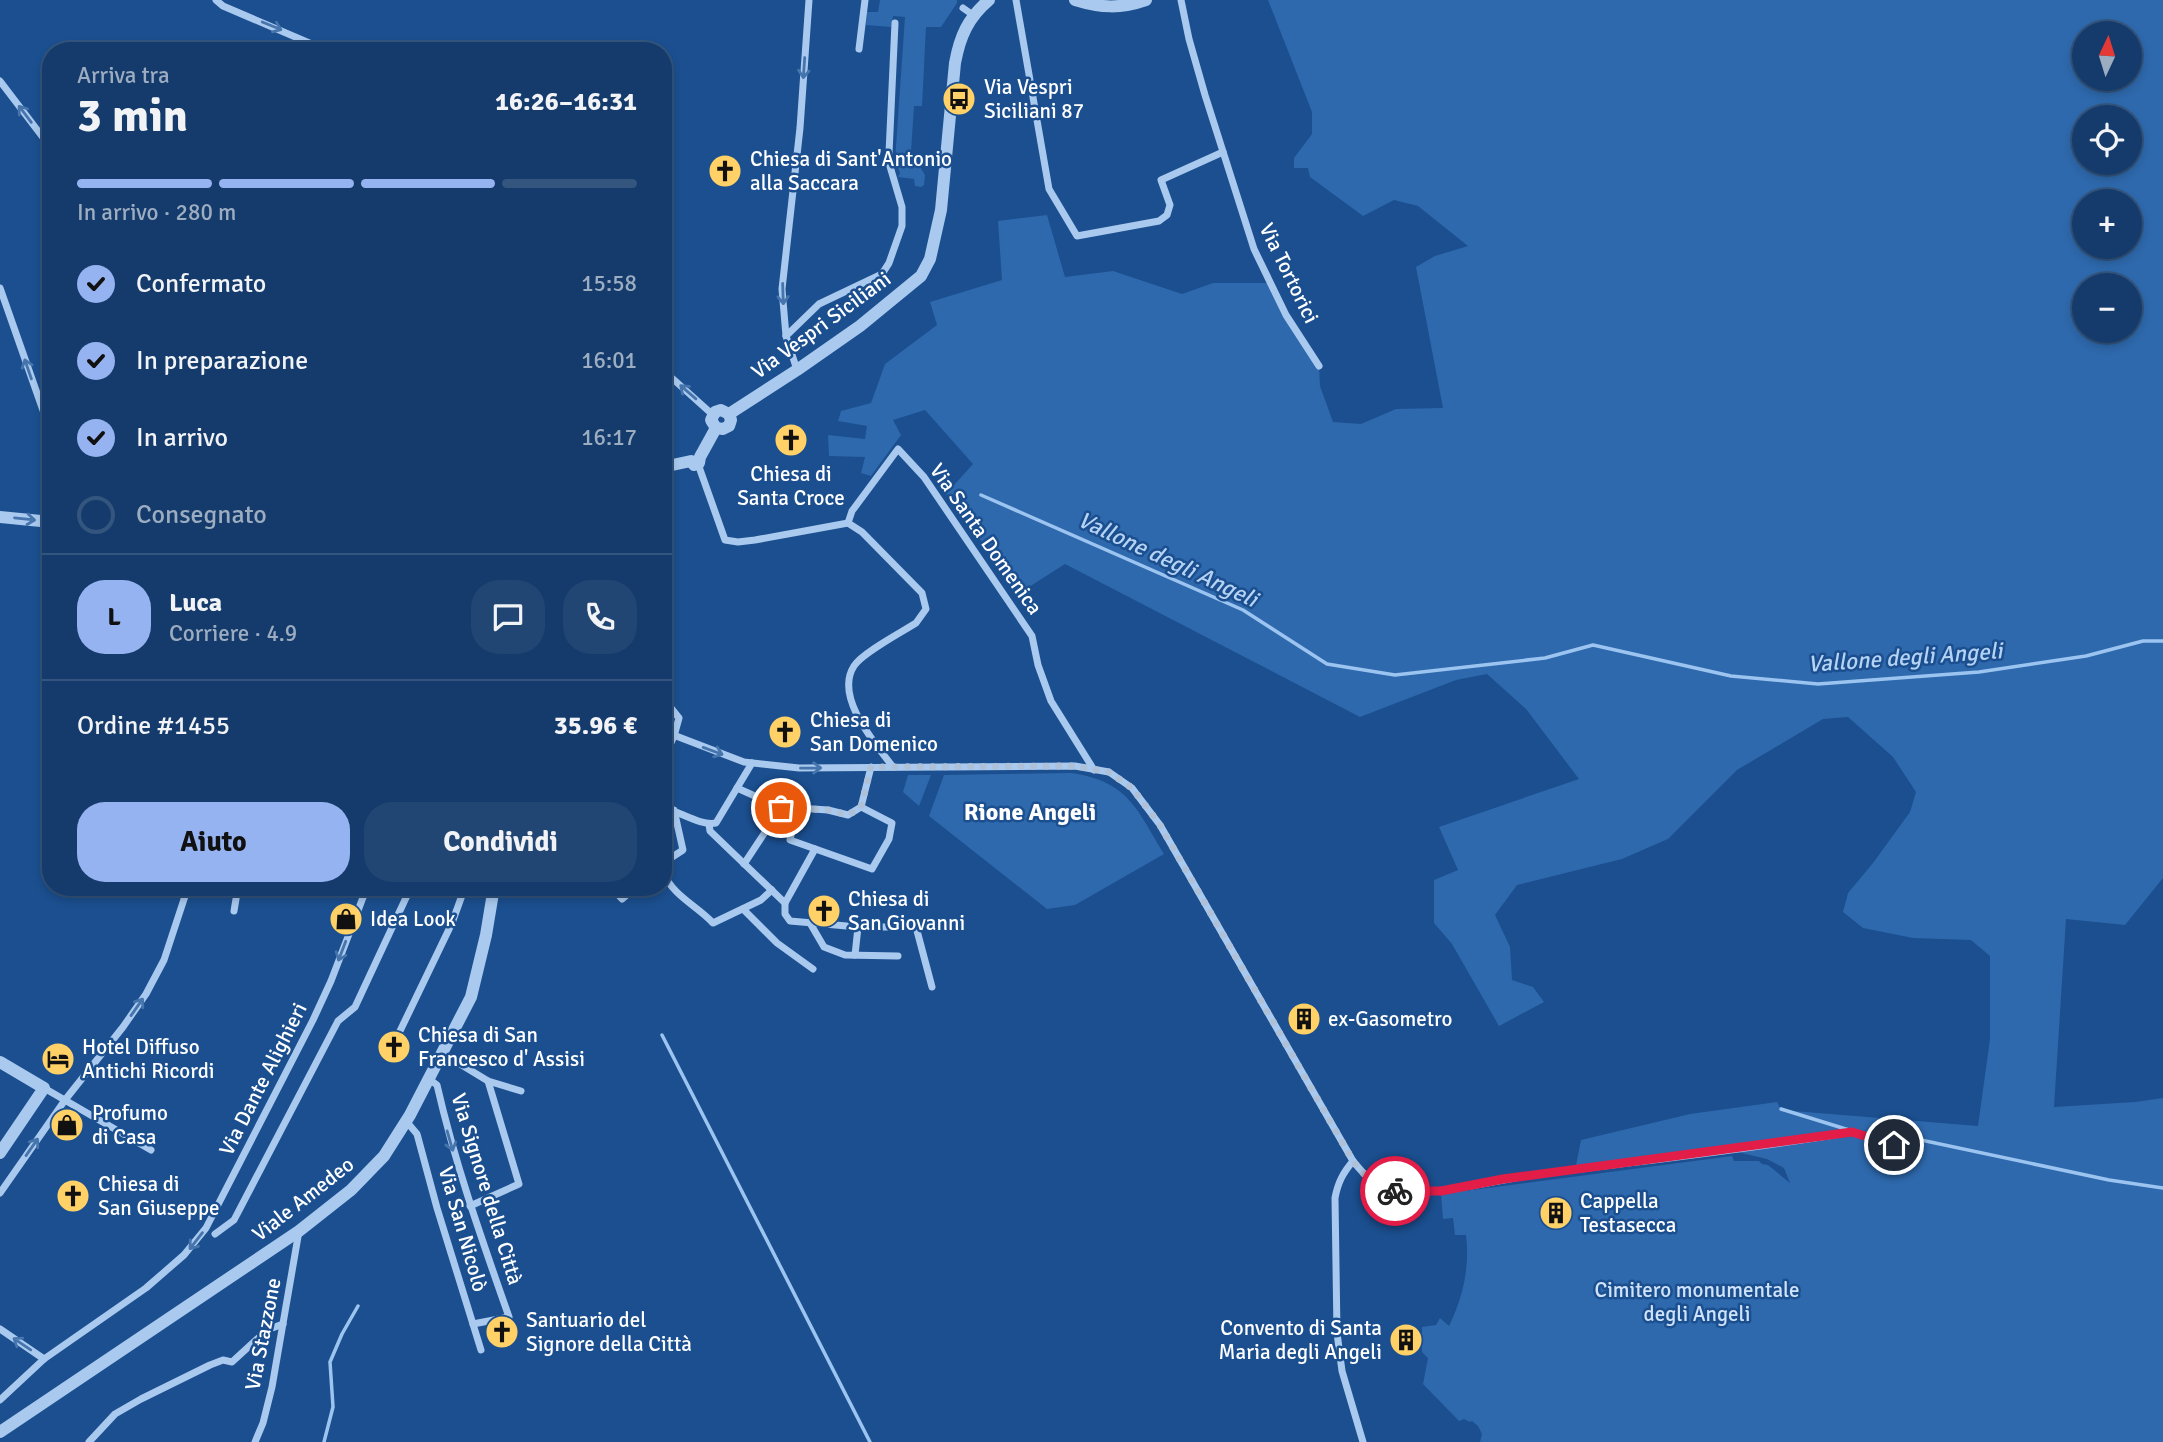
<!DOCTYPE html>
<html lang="it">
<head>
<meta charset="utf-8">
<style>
  body { margin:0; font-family:Signika,sans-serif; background:#214673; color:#f1f3f6; height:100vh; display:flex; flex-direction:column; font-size:26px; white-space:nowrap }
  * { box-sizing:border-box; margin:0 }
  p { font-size:23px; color:#9dadc1 }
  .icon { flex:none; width:38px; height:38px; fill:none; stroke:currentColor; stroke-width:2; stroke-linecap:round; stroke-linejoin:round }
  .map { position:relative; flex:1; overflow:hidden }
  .panel { position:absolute; left:42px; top:42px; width:630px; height:854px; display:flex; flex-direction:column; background:#143b6b; border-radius:28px; box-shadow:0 4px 10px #0003,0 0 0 2px #33557e }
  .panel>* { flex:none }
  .needle { width:46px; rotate:4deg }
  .buttons { position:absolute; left:2072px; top:21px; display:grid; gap:14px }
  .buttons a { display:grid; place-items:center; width:70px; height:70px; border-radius:50%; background:#143b6b; box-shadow:0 4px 10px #0003,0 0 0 2px #33557e; font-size:35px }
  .pin { position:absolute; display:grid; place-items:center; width:60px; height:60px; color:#fff; margin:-30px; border:4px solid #fff; border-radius:50%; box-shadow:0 2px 7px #0007 }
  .courier { position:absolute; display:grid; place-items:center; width:70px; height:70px; margin:-35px; border:5px solid #e11d48; border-radius:50%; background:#fff; color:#222; box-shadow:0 2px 9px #0007 }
  .head em { font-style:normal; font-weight:700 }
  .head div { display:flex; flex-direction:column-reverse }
  .head { display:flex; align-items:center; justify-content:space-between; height:119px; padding:0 35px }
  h1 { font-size:46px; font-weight:700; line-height:52px }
  .bar { display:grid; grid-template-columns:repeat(4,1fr); gap:10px 7px; align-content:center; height:84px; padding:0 35px }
  .bar i { height:9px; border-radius:5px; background:#33557e }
  .bar .selected { background:#95b2f1 }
  .bar p { grid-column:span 4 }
  .line { display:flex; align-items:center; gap:18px; padding:0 35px; border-top:2px solid #33557e }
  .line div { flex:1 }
  .round { display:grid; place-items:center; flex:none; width:74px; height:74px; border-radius:28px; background:#214673 }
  ol { padding:0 35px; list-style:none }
  li { display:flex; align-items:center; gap:21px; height:77px }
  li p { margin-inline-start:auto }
  li .icon { padding:7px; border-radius:50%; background:#95b2f1; color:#111; stroke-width:4 }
  li:last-child { color:#9dadc1 }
  li i { width:38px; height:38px; border:4px solid #33557e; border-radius:50% }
  .cta { display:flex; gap:14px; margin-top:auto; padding:14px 35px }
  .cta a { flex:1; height:80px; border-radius:28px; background:#95b2f1; color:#111; font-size:28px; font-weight:700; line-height:80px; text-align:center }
  .cta a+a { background:#214673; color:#f1f3f6 }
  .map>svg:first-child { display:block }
  .green { fill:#2e69ad; fill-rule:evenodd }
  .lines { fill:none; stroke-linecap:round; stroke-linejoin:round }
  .stream { stroke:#9cc4f0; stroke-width:3.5 }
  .minor { stroke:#a9c9ee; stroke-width:7 }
  .tertiary { stroke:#a9c9ee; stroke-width:12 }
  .oneway { stroke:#4674ac }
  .done { stroke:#afc1d8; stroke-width:7; stroke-dasharray:0 12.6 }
  .route { stroke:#e11d48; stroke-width:9 }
  .labels { text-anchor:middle; stroke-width:5; stroke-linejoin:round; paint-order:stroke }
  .poi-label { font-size:21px; fill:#fff; stroke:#1b4f8f; text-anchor:start }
  .street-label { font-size:21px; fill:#fff; stroke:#1b4f8f }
  .park-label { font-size:21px; fill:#cfe3fa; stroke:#1b4f8f }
  .water-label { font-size:23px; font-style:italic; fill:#b5d3f5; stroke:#1b4f8f }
  .quarter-label { font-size:24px; font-weight:bold; fill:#fff; stroke:#1b4f8f }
</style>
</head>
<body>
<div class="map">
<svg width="2163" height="1442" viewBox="0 0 2163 1442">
  <rect width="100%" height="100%" fill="#1b4f8f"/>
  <!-- green -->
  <g class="green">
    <path d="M 880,0 L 957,0 L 957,3 L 941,27 L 926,27 L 922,106 L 914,106 L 911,152 L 925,175 L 924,185 L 921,187 L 915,186 L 914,179 L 898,177 L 900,173 L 895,161 L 905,17 L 893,16 L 891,27 L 866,25 L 867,12 L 878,12 Z"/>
    <path d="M 1268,0 L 2163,0 L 2163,878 L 2125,925 L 2066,919 L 2054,1107 L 2135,1102 L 2163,1098 L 2163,1442 L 1480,1442 L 1482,1434 L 1478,1426 L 1472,1421 L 1470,1422 L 1464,1419 L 1459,1421 L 1423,1384 L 1428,1358 L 1422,1352 L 1422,1327 L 1436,1325 L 1440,1318 L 1449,1326 C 1463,1297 1470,1267 1466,1235 L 1455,1235 L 1453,1218 L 1443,1219 L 1441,1194 L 1732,1156 L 1734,1161 L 1759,1161 L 1762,1164 L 1768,1165 L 1790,1183 L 1784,1168 L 1767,1159 L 1729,1150 L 1575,1170 L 1581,1140 L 1690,1114 L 1777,1102 L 1781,1110 L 1978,1126 L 1990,1039 L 1990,956 L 1971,940 L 1913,938 L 1863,928 L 1843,912 L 1848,893 L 1873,863 L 1910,812 L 1916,792 L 1893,757 L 1848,717 L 1823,719 L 1737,770 L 1668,839 L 1622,859 L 1517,885 L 1495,915 L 1510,947 L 1512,980 L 1533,987 L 1544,1002 L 1499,1026 L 1452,944 L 1434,923 L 1434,880 L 1458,870 L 1439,827 L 1579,779 L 1526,709 L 1487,674 L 1456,680 L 1360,717 L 1065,564 L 1018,594 L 953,501 L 946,494 L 973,464 L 925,410 L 893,420 L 901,435 L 871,476 L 861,473 L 865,457 L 829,456 L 828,435 L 865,439 L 867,426 L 838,421 L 841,411 L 871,403 L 885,364 L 937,325 L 930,302 L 1002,280 L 998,221 L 1047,215 L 1065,277 L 1113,271 L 1182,294 L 1213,283 L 1270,283 L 1319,366 L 1320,386 L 1333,422 L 1361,424 L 1396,409 L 1443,408 L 1416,267 L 1435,256 L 1468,246 L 1418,206 L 1394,200 L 1363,216 L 1310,177 L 1308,168 L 1294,168 L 1294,158 L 1312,134 L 1312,112 ZM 2084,33 L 2130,33 L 2130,79 L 2084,79 ZM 2084,117 L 2130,117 L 2130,163 L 2084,163 ZM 2084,201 L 2130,201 L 2130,247 L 2084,247 ZM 2084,285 L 2130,285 L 2130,331 L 2084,331 Z"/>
    <path d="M 1071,773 C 1128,781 1137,809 1164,854 L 1075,905 L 1047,909 L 929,816 L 944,775 Z"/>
    <path d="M 908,775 L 931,775 L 919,806 L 903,792 Z"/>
  </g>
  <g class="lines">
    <!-- stream -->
    <g class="stream">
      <path d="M 981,495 L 1243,610 L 1327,664 L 1395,675 L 1545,658 L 1593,645 L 1731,676 L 1818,684 L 1979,672 L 2086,656 L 2143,641 L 2163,641"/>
      <path d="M 662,1035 L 870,1442"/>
      <path d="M 1781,1109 L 1849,1130"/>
      <path d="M 1876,1137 L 1888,1133 L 2109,1180 L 2163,1188"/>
      <path d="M 324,1442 L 333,1407 L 330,1362 L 342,1334 L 358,1306"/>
    </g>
    <!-- minor -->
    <g class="minor">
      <path d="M 216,0 L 223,6 L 328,51"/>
      <path d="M 1016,0 L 1049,189 L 1077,236 L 1159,221 L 1167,215 L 1170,205 L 1161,180 L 1223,152"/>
      <path d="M 1181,0 L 1189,39 L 1205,95 L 1254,249 L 1286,315 L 1319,366"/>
      <path d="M 963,8 L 973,15"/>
      <path d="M 859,49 L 865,0"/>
      <path d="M 0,81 L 51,148"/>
      <path d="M 0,288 L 51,433"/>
      <path d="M 786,336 L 819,304 L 882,274 L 889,263 L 902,226 L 902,207 L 889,163 L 889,153 L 895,23"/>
      <path d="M 663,370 L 713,415"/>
      <path d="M 797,370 L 786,336 L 782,289 L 800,128 L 809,0"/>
      <path d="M 698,464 L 725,540 L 738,542 L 755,540 L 848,523 L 862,532 L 922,593 L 926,609 L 916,623 C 902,632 862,653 854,666 C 834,697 875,743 893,767"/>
      <path d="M 848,523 L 852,511 L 898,449 L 924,477 L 1032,636 L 1038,665 L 1051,701 L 1094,770"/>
      <path d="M 663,698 L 679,718 L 674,736 L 663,760"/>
      <path d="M 663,731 L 744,762 L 799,768 L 1075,766 L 1109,772 L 1132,788 L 1160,825 L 1353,1161 C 1365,1176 1376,1188 1396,1191 C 1442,1196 1489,1181 1534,1175 C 1640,1161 1747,1150 1852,1132 L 1880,1140 L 1907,1150"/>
      <path d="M 737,788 L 793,813 L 795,818 L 790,840 L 872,869 L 889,839 L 892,823 L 861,807 L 871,767"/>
      <path d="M 663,808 C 680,811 699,826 716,823 L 752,763"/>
      <path d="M 793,813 L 798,808 L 828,810 L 848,815 L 861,807"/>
      <path d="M 709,824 L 710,831 L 785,903 L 785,914 L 790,921 L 858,927 L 916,927 L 932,987"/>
      <path d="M 663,863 L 683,850 L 674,810"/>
      <path d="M 744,864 L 781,808"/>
      <path d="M 663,872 C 673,896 696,905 713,923 L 761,900 L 772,890"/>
      <path d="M 611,887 L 622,899 L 636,887"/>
      <path d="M 785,903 L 815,849"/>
      <path d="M 743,909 L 777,943 L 813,969"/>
      <path d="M 234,911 L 238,887"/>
      <path d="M 810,923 L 824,947 L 845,955 L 898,956"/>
      <path d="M 855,955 L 858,927"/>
      <path d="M 400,1031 L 452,923 L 465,887"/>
      <path d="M 442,1053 L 488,1081 L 521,1091"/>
      <path d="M 429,1079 L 437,1085 C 455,1164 482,1240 509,1317 L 473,1324"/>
      <path d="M 44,1088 L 151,1150"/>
      <path d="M 406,1121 L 417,1134 L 437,1208 L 481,1350"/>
      <path d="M 1353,1161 C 1343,1173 1338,1182 1335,1198 L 1337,1333 L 1342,1371 L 1363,1442"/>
      <path d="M 0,1193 L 65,1100 L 123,1027 L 146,994 L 164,960 L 188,887"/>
      <path d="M 470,1206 L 519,1184 L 488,1081"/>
      <path d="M 215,1234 L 234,1220 L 338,1021 L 355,1007 L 411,887"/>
      <path d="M 0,1329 L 44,1359"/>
      <path d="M 0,1400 L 44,1359 L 146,1288 L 184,1255 L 206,1228 L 313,1020 L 331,981 L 367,887"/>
      <path d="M 89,1442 L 115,1414 L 141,1399 L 210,1365 L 223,1360 L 232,1362 L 267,1330 L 283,1324"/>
      <path d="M 255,1442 L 263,1423 L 272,1387 L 299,1231"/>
    </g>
    <!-- tertiary -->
    <g class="tertiary">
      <path d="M 1075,0 C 1101,8 1120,9 1146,0"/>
      <path d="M 729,414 L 797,370 L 860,326 L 921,276 L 930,259 L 941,210 L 955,63 C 960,36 968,18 989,0"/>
      <path d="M 716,428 L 711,420 L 715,412 L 721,410 L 729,414"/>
      <path d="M 716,428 L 723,429 L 729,426 L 731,420 L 729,414"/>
      <path d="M 663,467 L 691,461 L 694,465 L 699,463 L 700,457 L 716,428"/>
      <path d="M 0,517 L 51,522"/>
      <path d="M 0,1062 L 44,1088 L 0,1153"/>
      <path d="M 0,1432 L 299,1231 L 351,1190 L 384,1156 L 410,1115 L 471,997 L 486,935 L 494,887"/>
    </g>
  </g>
  <!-- one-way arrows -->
  <defs><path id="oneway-shaft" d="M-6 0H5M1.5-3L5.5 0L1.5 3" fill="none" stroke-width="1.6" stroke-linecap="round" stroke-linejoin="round" transform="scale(1.75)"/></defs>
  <g class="oneway">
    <use href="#oneway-shaft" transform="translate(272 26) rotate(22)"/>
    <use href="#oneway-shaft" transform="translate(804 68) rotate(94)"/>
    <use href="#oneway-shaft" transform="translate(25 114) rotate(-127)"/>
    <use href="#oneway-shaft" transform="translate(783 294) rotate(88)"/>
    <use href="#oneway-shaft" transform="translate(28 369) rotate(-109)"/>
    <use href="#oneway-shaft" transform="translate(688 392) rotate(-139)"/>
    <use href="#oneway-shaft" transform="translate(25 519) rotate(6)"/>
    <use href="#oneway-shaft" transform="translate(713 751) rotate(20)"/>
    <use href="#oneway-shaft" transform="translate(811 768) rotate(-1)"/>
    <use href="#oneway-shaft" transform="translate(342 951) rotate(111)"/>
    <use href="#oneway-shaft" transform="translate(137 1007) rotate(-55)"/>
    <use href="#oneway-shaft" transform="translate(450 1141) rotate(74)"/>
    <use href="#oneway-shaft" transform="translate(32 1147) rotate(-55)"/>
    <use href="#oneway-shaft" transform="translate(196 1241) rotate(128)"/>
    <use href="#oneway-shaft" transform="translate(22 1344) rotate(-146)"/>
  </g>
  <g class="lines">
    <!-- done -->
    <path class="done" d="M 781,808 L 793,813 L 798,808 L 828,810 L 848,815 L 861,807 L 871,767 L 1075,766 L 1109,772 L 1132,788 L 1160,825 L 1353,1161 C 1365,1177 1376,1186 1395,1191"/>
    <!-- route -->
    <path class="route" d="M 1395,1191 L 1441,1191 L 1503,1179 L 1852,1132 L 1894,1145"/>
  </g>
  <!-- icons -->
  <defs>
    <symbol id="bus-disc" viewBox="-11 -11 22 22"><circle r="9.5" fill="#ffd166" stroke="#1b4f8f"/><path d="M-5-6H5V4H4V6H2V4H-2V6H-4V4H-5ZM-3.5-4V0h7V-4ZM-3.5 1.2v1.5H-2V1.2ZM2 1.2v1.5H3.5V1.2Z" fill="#111"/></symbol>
    <symbol id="church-disc" viewBox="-11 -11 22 22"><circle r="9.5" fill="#ffd166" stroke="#1b4f8f"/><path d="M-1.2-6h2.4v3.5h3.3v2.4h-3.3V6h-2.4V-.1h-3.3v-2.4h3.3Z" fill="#111"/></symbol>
    <symbol id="shop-disc" viewBox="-11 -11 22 22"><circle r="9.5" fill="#ffd166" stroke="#1b4f8f"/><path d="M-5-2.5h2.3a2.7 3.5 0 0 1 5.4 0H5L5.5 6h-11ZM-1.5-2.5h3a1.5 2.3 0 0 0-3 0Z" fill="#111"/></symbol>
    <symbol id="building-disc" viewBox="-11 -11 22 22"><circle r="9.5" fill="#ffd166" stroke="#1b4f8f"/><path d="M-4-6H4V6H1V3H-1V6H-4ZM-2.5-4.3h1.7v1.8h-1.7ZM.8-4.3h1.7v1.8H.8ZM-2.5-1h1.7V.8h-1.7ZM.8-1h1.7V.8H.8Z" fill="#111"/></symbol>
    <symbol id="hotel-disc" viewBox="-11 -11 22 22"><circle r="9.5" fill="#ffd166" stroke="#1b4f8f"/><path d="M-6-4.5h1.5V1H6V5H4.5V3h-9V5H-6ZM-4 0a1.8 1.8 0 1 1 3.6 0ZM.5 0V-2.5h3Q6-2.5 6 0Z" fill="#111"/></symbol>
  </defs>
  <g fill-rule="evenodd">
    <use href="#bus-disc" x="940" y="80" width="38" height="38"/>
    <use href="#church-disc" x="706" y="152" width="38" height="38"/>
    <use href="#church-disc" x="772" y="421" width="38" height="38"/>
    <use href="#church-disc" x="766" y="713" width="38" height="38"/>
    <use href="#church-disc" x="805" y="892" width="38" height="38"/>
    <use href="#shop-disc" x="327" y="900" width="38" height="38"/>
    <use href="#building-disc" x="1285" y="1000" width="38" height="38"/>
    <use href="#church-disc" x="375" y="1028" width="38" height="38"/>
    <use href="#hotel-disc" x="39" y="1040" width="38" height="38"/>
    <use href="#shop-disc" x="48" y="1106" width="38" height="38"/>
    <use href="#church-disc" x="54" y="1177" width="38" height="38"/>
    <use href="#building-disc" x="1537" y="1194" width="38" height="38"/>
    <use href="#church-disc" x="483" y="1313" width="38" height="38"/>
    <use href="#building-disc" x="1387" y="1321" width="38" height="38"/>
  </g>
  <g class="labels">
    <!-- poi labels -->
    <g class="poi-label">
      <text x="984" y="94">Via Vespri<tspan x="984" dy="24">Siciliani 87</tspan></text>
      <text x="750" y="166">Chiesa di Sant'Antonio<tspan x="750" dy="24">alla Saccara</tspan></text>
      <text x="791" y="481" text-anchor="middle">Chiesa di<tspan x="791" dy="24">Santa Croce</tspan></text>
      <text x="810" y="727">Chiesa di<tspan x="810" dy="24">San Domenico</tspan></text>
      <text x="848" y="906">Chiesa di<tspan x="848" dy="24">San Giovanni</tspan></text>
      <text x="370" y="926">Idea Look</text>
      <text x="1328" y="1026">ex-Gasometro</text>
      <text x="418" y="1042">Chiesa di San<tspan x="418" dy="24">Francesco d' Assisi</tspan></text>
      <text x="82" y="1054">Hotel Diffuso<tspan x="82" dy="24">Antichi Ricordi</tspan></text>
      <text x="92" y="1120">Profumo<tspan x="92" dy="24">di Casa</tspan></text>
      <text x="98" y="1191">Chiesa di<tspan x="98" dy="24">San Giuseppe</tspan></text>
      <text x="1580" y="1208">Cappella<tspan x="1580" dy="24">Testasecca</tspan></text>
      <text x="526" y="1327">Santuario del<tspan x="526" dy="24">Signore della Città</tspan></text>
      <text x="1382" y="1335" text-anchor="end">Convento di Santa<tspan x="1382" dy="24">Maria degli Angeli</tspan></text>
    </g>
    <!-- street labels -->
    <g class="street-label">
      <text transform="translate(1289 273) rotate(64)" y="7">Via Tortorici</text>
      <text transform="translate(821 325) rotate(-36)" y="7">Via Vespri Siciliani</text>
      <text transform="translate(986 539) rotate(55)" y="7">Via Santa Domenica</text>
      <text transform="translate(263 1079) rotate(-63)" y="7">Via Dante Alighieri</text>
      <text transform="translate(487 1189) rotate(73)" y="7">Via Signore della Città</text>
      <text transform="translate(303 1199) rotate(-38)" y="7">Viale Amedeo</text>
      <text transform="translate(463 1229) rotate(74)" y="7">Via San Nicolò</text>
      <text transform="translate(263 1334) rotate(-79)" y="7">Via Stazzone</text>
    </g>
    <!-- park labels -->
    <g class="park-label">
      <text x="1697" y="1297">Cimitero monumentale<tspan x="1697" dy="24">degli Angeli</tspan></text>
    </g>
    <!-- water labels -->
    <g class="water-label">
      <text transform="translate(1168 559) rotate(25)" y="8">Vallone degli Angeli</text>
      <text transform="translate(1905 657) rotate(-4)" y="8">Vallone degli Angeli</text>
    </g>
    <!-- quarter labels -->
    <g class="quarter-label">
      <text x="1030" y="820">Rione Angeli</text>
    </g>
  </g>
</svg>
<div class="buttons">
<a><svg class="needle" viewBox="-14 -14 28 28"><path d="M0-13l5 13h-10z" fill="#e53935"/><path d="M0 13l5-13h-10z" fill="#9dadc1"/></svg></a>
<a><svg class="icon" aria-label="locate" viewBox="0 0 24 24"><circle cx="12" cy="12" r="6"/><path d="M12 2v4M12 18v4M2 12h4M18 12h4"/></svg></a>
<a>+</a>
<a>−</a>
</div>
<div class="pin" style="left:781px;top:808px;background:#ea580c"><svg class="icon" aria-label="bag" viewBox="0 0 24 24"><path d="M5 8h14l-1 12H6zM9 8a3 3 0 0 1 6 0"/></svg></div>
<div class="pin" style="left:1894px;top:1145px;background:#1f2937"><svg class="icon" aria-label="home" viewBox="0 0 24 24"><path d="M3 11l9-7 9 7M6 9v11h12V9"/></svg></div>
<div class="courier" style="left:1395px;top:1191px"><svg class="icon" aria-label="bike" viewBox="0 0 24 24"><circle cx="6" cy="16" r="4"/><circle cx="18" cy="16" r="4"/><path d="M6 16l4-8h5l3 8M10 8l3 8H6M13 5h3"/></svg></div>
<section class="panel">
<div class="head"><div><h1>3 min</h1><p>Arriva tra</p></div><em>16:26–16:31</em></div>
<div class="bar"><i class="selected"></i><i class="selected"></i><i class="selected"></i><i></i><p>In arrivo · 280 m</p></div>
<ol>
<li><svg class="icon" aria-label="check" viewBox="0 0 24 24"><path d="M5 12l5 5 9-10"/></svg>Confermato<p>15:58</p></li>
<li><svg class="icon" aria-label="check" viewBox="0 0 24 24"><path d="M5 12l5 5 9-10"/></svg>In preparazione<p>16:01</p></li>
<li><svg class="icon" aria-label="check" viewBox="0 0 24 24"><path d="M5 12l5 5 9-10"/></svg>In arrivo<p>16:17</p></li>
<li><i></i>Consegnato</li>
</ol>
<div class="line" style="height:126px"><b class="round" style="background:#95b2f1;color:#111">L</b><div><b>Luca</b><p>Corriere · 4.9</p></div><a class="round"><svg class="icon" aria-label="chat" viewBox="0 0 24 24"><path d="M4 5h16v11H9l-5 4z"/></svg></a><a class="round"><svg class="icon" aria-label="phone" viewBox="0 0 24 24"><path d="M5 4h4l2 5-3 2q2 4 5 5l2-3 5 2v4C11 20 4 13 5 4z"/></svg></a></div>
<div class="line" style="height:91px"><div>Ordine #1455</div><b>35.96 €</b></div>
<div class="cta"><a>Aiuto</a><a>Condividi</a></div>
</section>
</div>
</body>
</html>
